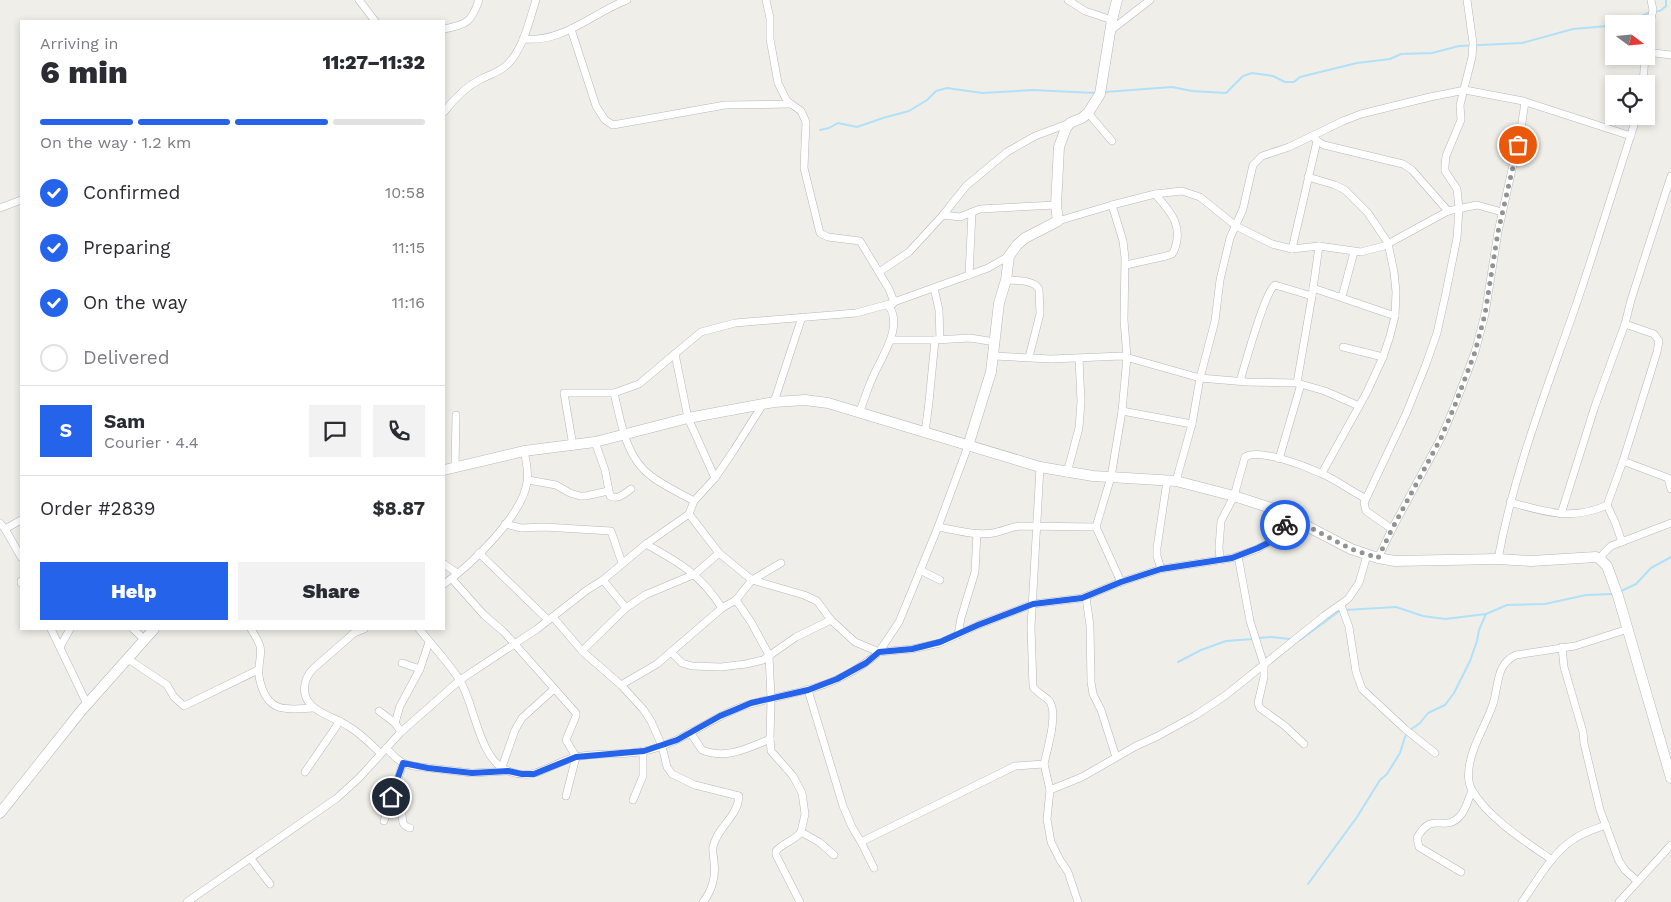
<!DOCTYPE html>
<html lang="en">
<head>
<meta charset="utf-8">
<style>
  body { margin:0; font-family:"Work Sans",sans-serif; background:#f2f2f3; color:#2b2b33; height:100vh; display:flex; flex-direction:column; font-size:19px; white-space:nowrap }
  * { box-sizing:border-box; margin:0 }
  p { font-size:16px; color:#7c7c81 }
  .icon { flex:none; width:28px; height:28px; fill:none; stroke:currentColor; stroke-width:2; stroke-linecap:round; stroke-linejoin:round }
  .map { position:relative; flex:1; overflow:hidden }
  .side { position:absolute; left:20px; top:20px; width:425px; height:610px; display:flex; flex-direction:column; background:#fff; border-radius:0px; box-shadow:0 2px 8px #0003 }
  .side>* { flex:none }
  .needle { width:32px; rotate:106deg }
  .fabs { position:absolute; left:1605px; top:15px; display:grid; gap:10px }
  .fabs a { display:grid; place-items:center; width:50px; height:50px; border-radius:0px; background:#fff; box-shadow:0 2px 8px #0003; font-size:25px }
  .pin { position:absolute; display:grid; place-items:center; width:42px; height:42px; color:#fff; margin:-21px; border:2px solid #fff; border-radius:50%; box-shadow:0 1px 5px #0007 }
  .courier { position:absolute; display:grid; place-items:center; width:50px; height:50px; margin:-25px; border:4px solid #2563eb; border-radius:50%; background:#fff; color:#222; box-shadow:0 1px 6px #0007 }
  .head em { font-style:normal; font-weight:800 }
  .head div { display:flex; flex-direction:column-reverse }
  .head { display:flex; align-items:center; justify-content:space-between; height:85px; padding:0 20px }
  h1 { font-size:32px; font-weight:800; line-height:38px }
  .bar { display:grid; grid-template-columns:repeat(4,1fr); gap:8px 5px; align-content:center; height:60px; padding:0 20px }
  .bar i { height:6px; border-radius:4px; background:#e1e1e2 }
  .bar .selected { background:#2563eb }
  .bar p { grid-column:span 4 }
  .line { display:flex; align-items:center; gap:12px; padding:0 20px; border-top:1px solid #e1e1e2 }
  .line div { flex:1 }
  .round { display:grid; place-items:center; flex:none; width:52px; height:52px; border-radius:0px; background:#f2f2f3 }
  ol { padding:0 20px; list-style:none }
  li { display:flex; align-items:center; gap:15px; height:55px }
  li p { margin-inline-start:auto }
  li .icon { padding:5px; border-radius:50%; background:#2563eb; color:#fff; stroke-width:4 }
  li:last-child { color:#7c7c81 }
  li i { width:28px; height:28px; border:2px solid #e1e1e2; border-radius:50% }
  .cta { display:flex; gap:10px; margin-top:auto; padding:10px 20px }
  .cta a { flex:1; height:58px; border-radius:0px; background:#2563eb; color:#fff; font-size:20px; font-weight:800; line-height:58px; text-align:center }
  .cta a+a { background:#f2f2f3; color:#2b2b33 }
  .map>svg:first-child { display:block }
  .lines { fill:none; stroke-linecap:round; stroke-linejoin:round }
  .stream { stroke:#b0e1f9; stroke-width:2 }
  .street-casing { stroke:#b5b8bb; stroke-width:8 }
  .secondary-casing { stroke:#b4b8bb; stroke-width:11 }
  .street { stroke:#fff; stroke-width:7 }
  .secondary { stroke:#fff; stroke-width:10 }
  .done { stroke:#929494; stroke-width:5; stroke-dasharray:0 9 }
  .route { stroke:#2563eb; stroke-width:6 }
</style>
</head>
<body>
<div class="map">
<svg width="1671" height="902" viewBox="0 0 1671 902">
  <rect width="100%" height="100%" fill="#f0eee8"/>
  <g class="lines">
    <!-- stream -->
    <g class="stream">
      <path d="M 1655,11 L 1660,11 L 1666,6 L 1666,0"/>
      <path d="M 1615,24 L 1626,18 L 1640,17 L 1650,12"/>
      <path d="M 1105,92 L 1172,87 L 1192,91 L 1226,93 L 1243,76 L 1252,73 L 1273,76 L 1285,82 L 1294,82 L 1300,77 L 1357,63 L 1390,59 L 1401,54 L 1432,53 L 1459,46 L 1522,43 L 1573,29 L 1608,26 L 1614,24"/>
      <path d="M 820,130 L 829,128 L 838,123 L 857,127 L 883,118 L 909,111 L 927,100 L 936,91 L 947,88 L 982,93 L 1033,90 L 1095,93"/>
      <path d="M 1619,592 L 1636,584 L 1651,568 L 1671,557"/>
      <path d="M 1345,610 L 1396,607 L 1423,616 L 1445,619 L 1486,614"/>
      <path d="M 1258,638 L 1271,637 L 1290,639"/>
      <path d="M 1298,640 L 1300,640 L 1341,610"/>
      <path d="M 1178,662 L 1201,650 L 1226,641 L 1253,639"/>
      <path d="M 1308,884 L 1357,817 L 1380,780 L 1387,774 L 1400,753 L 1405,737 L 1410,730 L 1420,723 L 1428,713 L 1445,705 L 1454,693 L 1470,661 L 1477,641 L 1479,630 L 1486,614 L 1507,605 L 1545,604 L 1586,595 L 1613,594"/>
    </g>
    <defs>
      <g id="street">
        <path d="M 359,0 L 375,21"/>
        <path d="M 766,0 L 770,18 L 770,39 L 778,83 L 787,101 L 801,111 L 806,122 L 804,168 L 820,233 L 828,237 L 860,241 L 889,289 L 894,302"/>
        <path d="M 1068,0 L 1085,11 L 1112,20"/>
        <path d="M 444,29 C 467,24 471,23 479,0"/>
        <path d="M 571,29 L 596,106 L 605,120 L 613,125 L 725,105 L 791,104"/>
        <path d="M 1110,31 L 1150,0"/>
        <path d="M 523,39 C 564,43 592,13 627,0"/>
        <path d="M 1646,41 L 1653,10 L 1651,0"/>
        <path d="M 1646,52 L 1671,55"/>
        <path d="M 1643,84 L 1645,56"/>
        <path d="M 444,112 C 454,99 465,87 481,79 C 491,74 500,72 508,64 C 524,47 529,21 536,0"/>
        <path d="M 1088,113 L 1112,141"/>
        <path d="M 1313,136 L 1317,141 L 1324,145 L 1403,164 L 1412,170 L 1448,211"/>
        <path d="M 1308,177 L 1335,185 L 1345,190 L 1368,213 L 1388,243 L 1394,272 L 1396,292 L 1395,316 L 1390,336 L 1383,357 L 1367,392 L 1322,473"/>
        <path d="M 1112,205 L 1123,241 L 1125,258 L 1124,320 L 1127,357 L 1122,411 L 1111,477 L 1096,527 L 1121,582"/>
        <path d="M 0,208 L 21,200"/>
        <path d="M 943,215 L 960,217 L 980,209 L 1056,205"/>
        <path d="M 1058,221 L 1112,205 L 1155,194 L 1182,191 L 1200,197 L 1236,226 L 1272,244 L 1292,249 L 1319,246 L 1361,252 L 1384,246 L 1448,211 L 1477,205 L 1502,212"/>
        <path d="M 1292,249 L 1317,141"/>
        <path d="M 1126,265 L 1166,256 L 1172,254 L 1174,251 C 1184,226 1171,212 1155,194"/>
        <path d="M 879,272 L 909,252 L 943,215 L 966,186 L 1007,152 L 1035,136 L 1070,123"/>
        <path d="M 969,275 L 972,212"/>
        <path d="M 1006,280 C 1016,281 1033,279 1039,289 L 1040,314 L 1029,357"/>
        <path d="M 934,288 L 939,310 L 940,339"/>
        <path d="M 1313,288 L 1395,316"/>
        <path d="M 1342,297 L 1354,252"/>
        <path d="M 893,304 L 894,302 L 969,275 L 988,268 L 1009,256"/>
        <path d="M 892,340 L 935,340 L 970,338 L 995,342"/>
        <path d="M 1343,347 L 1383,357"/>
        <path d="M 675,354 L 688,418 L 715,478"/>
        <path d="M 994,356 L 1051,359 L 1122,356 L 1200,378 L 1247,382 L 1297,383 L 1325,391 L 1359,406"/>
        <path d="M 1240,381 C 1245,365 1265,291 1275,285 L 1312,296"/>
        <path d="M 1297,383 L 1312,296 L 1319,246"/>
        <path d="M 774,402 L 802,317"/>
        <path d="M 1122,411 L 1192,424"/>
        <path d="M 859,413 C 864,401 867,390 872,379 C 880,359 905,326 888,305"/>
        <path d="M 925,433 L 929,402 L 935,340"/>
        <path d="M 595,442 L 605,470 L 610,496 C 618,500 624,494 631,489"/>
        <path d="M 573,446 L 564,393 L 614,393"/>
        <path d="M 968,446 L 938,527 L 899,622 L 879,652 L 912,649 L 940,643 L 978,625 L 1033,604 L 1082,598 L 1121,582 L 1161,569 L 1232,558 L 1257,549 L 1270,542 L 1282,530 L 1290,517"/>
        <path d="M 1279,459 L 1301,384"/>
        <path d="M 1623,461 L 1668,478 L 1671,489"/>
        <path d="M 455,468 L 456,415"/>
        <path d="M 1067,473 L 1079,428 L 1081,401 L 1079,359"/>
        <path d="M 528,480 L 556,485 L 570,493 L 580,496 L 586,496 L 608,491"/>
        <path d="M 1176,481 L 1192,424 L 1200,378 L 1215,321 L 1220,280 L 1230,238 L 1243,209 L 1253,165 L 1262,156 L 1289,147 L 1343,121 L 1361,114 L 1430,97 L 1465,90 L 1523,101 L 1631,136"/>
        <path d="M 694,501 C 680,493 664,486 651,476 C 625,457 621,421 614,393 L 639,384 L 701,332 L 735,323 L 856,313 L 893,303"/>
        <path d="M 1510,502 C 1544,512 1573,521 1607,505 L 1623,461 L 1657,352 L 1659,341 L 1654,334 L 1625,324"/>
        <path d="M 1607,505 L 1615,522 L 1622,542"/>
        <path d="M 1561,514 L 1595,406 L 1625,324 L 1631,300 L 1671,176"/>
        <path d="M 0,523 L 5,529 L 21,557"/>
        <path d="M 505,524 L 521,528 L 544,527 L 611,531 L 622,563"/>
        <path d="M 938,527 C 956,530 975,536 993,533 C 1003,531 1011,527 1020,526 L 1096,527"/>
        <path d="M 5,529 L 21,520"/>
        <path d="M 1392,529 L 1366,511 L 1364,503 L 1406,414 L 1425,367 L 1437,333 L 1445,297 L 1457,238 L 1459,208 L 1457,189 L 1445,171 L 1445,166 L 1446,156 L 1461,120 L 1460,105 L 1472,57 L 1473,43 L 1467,0"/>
        <path d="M 646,544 C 680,563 700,574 722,608"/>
        <path d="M 479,553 L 548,620"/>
        <path d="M 1238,556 L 1250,621 L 1264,665 L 1264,677 L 1258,703 L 1260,708 L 1285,726 L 1304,744"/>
        <path d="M 1378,558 L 1392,529 L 1441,438 L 1455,405 L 1475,352 L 1485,314 L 1498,232 L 1521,129 L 1525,102"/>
        <path d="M 1498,559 C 1514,472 1546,391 1575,308 C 1597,244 1616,180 1637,116"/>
        <path d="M 1220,560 L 1219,547 L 1221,521 L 1234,496 L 1245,457 C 1259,448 1305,466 1320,473 C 1336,479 1350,491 1365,498"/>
        <path d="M 1601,560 L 1603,554 L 1611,546 L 1671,523"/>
        <path d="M 444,564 L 457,573"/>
        <path d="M 1161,569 L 1157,556 L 1157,548 L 1167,481"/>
        <path d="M 920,570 L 940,580"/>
        <path d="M 452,579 L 484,615 L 504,632 L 576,713 L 576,716 L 566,740 L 576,757 L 566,796"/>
        <path d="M 603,580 L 626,608"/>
        <path d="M 752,580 L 781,563"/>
        <path d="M 21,581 L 21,583"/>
        <path d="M 444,584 C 471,565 523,515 527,482 C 529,472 526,461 524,451"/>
        <path d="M 1086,597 L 1090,626 L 1091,682 L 1093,694 L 1101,710 L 1116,757"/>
        <path d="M 736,600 L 751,622 L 769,655 L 771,698 L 770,739 L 771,751 L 793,776 L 802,793 L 805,814 L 801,832 L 819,842 L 834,855"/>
        <path d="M 1341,605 L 1349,627 L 1356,672 L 1362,689 L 1405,729 L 1435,753"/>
        <path d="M 553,617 L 582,651 L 621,685 L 657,664 L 722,608 L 736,600 L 752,580 L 719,553 L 689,514"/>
        <path d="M 51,629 L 87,704"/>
        <path d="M 133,629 L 144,639"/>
        <path d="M 251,629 C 254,634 258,640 260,646 C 262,654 259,660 259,669 C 258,674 260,682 262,688 C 271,714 290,709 313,708"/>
        <path d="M 364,629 L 354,633 L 314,668 C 309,673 306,677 305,684 C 300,710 331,715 348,726 C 360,733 370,743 380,753"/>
        <path d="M 419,629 C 432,645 447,661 459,679 C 475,703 478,759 508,771 C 535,782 551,763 576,757 C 598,752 622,756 644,751 C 677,745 705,722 736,709 C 759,700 782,697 806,690 C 832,684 859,670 879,652 L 855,642 L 831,620 L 817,601 L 804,595 L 752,580"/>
        <path d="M 958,635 L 961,618 L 975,572 L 977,533"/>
        <path d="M 60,647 L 70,629"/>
        <path d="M 1562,647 L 1564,667 L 1583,732 L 1584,743 L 1600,810 L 1619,861 L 1625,870 L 1637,881"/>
        <path d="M 582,651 L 626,608 L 645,595 L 695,574 L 719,553"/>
        <path d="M 671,652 L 682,663 L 692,666 L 721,667 L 746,664 L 763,660 L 796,637 L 831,620"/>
        <path d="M 128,659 L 167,685 L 174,697 L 184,706 L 258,670"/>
        <path d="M 402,663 L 420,669"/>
        <path d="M 621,685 L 643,709 L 651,721 L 662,746 L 667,767 L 672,774 L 695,785 L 739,796 C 738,817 717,827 713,847 C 712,852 714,857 714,862 C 716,876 712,891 703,902"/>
        <path d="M 808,690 L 843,806 L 852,827 L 861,842 L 1015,766 L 1044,764 C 1047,750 1058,715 1050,702 C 1046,696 1038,694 1033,687 L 1031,627 L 1040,467"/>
        <path d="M 379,711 L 395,723"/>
        <path d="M 401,732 L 395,723 L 400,706 L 420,669 L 429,642"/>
        <path d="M 690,732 L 702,750 C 726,760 748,748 770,739"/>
        <path d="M 386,748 L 396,758 L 403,763 L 413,766 L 472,773 L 508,771"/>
        <path d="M 1044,764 L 1050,790 L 1082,777 L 1136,746 L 1158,736 L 1196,715 L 1226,695 L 1324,616 L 1348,599 L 1359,583 L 1367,555"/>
        <path d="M 502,767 L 515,730 L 522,718 L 554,689"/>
        <path d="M 305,772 L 340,721"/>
        <path d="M 1050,790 L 1047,819 L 1051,842 L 1060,860 L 1068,872 L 1078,902"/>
        <path d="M 633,800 L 643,776 L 643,751"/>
        <path d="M 390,804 L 401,809 C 404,817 399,825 410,828"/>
        <path d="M 384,821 L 403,763"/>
        <path d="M 861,842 L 874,868"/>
        <path d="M 251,859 L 270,884"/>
        <path d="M 1552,860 C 1526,842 1488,818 1472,790 C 1468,783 1468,775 1469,768 C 1472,745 1486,725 1493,704 C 1499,684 1496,664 1516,655 L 1575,646 L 1628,629"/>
        <path d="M 1461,872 L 1419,847 L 1417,838 C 1433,809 1444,834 1460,816 C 1466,810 1468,799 1472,791"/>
        <path d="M 187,902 L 337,798 L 359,778 L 401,732 L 460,680 L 537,629 L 587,590 L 603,580 L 646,544 L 689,514 L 694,501 L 715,478 L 734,450 L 763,404"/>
        <path d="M 800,902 L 776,855 L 776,851 C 783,843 794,841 801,832"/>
        <path d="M 1522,902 C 1537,881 1552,853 1574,839 C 1584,832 1595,829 1606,825"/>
        <path d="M 1619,902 L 1671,845"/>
      </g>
      <g id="secondary">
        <path d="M 968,446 L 991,372 L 999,303 L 1006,280 L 1009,256 L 1017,245 L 1025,238 L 1058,221 L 1056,205 L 1059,147 L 1066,128 L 1070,123 L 1082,118 L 1088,113 L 1100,94 L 1112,20 L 1117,0"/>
        <path d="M 444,470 L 524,451 L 595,442 L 688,418 L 774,402 L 805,400 L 828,403 L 1040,467 L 1093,476 L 1176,481 L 1234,496 L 1274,509 L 1351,549 L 1378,558 L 1395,561 L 1498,559 L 1531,561 L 1596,557 L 1601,560 L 1607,566 L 1618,596 L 1671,778"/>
        <path d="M 0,813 L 81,711 L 154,629"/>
      </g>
    </defs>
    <!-- street casing -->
    <use href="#street" class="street-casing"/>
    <!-- secondary casing -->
    <use href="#secondary" class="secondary-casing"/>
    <!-- street -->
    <use href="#street" class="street"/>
    <!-- secondary -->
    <use href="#secondary" class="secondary"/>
  </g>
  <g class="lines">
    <!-- done -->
    <path class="done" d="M 1285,525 L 1290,517 L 1351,549 L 1378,558 L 1392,529 L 1441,438 L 1455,405 L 1475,352 L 1485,314 L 1498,232 L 1518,145"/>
    <!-- route -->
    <path class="route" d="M 391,797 L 403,763 L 428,768 L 472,773 L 508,771 L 522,774 L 534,774 L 576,757 L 644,751 L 677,740 L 720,716 L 751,703 L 808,690 L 837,679 L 866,663 L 879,652 L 912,649 L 940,642 L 978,625 L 1033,604 L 1082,598 L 1121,582 L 1161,569 L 1232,558 L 1258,548 L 1270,542 L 1285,525"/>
  </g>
</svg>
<div class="fabs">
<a><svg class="needle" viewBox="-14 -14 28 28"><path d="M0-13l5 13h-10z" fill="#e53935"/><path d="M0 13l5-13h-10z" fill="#7c7c81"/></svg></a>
<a><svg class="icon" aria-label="locate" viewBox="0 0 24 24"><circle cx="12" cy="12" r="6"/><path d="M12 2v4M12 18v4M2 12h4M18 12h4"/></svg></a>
</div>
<div class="pin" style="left:1518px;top:145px;background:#ea580c"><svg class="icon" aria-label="bag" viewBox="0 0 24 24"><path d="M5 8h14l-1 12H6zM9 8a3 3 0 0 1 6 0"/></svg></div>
<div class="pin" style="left:391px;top:797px;background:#1f2937"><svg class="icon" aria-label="home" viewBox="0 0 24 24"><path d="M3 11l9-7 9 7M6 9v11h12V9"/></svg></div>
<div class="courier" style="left:1285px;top:525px"><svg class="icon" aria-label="bike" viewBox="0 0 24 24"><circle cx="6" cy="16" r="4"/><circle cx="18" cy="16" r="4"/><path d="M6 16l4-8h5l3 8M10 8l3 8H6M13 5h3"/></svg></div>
<section class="side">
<div class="head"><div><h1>6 min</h1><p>Arriving in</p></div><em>11:27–11:32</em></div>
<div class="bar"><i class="selected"></i><i class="selected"></i><i class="selected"></i><i></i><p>On the way · 1.2 km</p></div>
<ol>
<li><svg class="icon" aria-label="check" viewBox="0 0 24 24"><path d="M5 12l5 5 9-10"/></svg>Confirmed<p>10:58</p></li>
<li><svg class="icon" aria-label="check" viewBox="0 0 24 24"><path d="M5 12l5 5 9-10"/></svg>Preparing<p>11:15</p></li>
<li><svg class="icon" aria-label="check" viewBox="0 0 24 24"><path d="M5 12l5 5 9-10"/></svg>On the way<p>11:16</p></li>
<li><i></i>Delivered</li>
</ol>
<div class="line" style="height:90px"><b class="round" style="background:#2563eb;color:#fff">S</b><div><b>Sam</b><p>Courier · 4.4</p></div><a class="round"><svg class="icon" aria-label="chat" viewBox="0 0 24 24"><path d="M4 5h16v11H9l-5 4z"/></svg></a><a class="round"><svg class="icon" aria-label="phone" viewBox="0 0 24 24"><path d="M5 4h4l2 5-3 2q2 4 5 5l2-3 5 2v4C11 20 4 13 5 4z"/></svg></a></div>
<div class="line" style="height:65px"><div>Order #2839</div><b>$8.87</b></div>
<div class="cta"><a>Help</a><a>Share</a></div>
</section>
</div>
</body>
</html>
